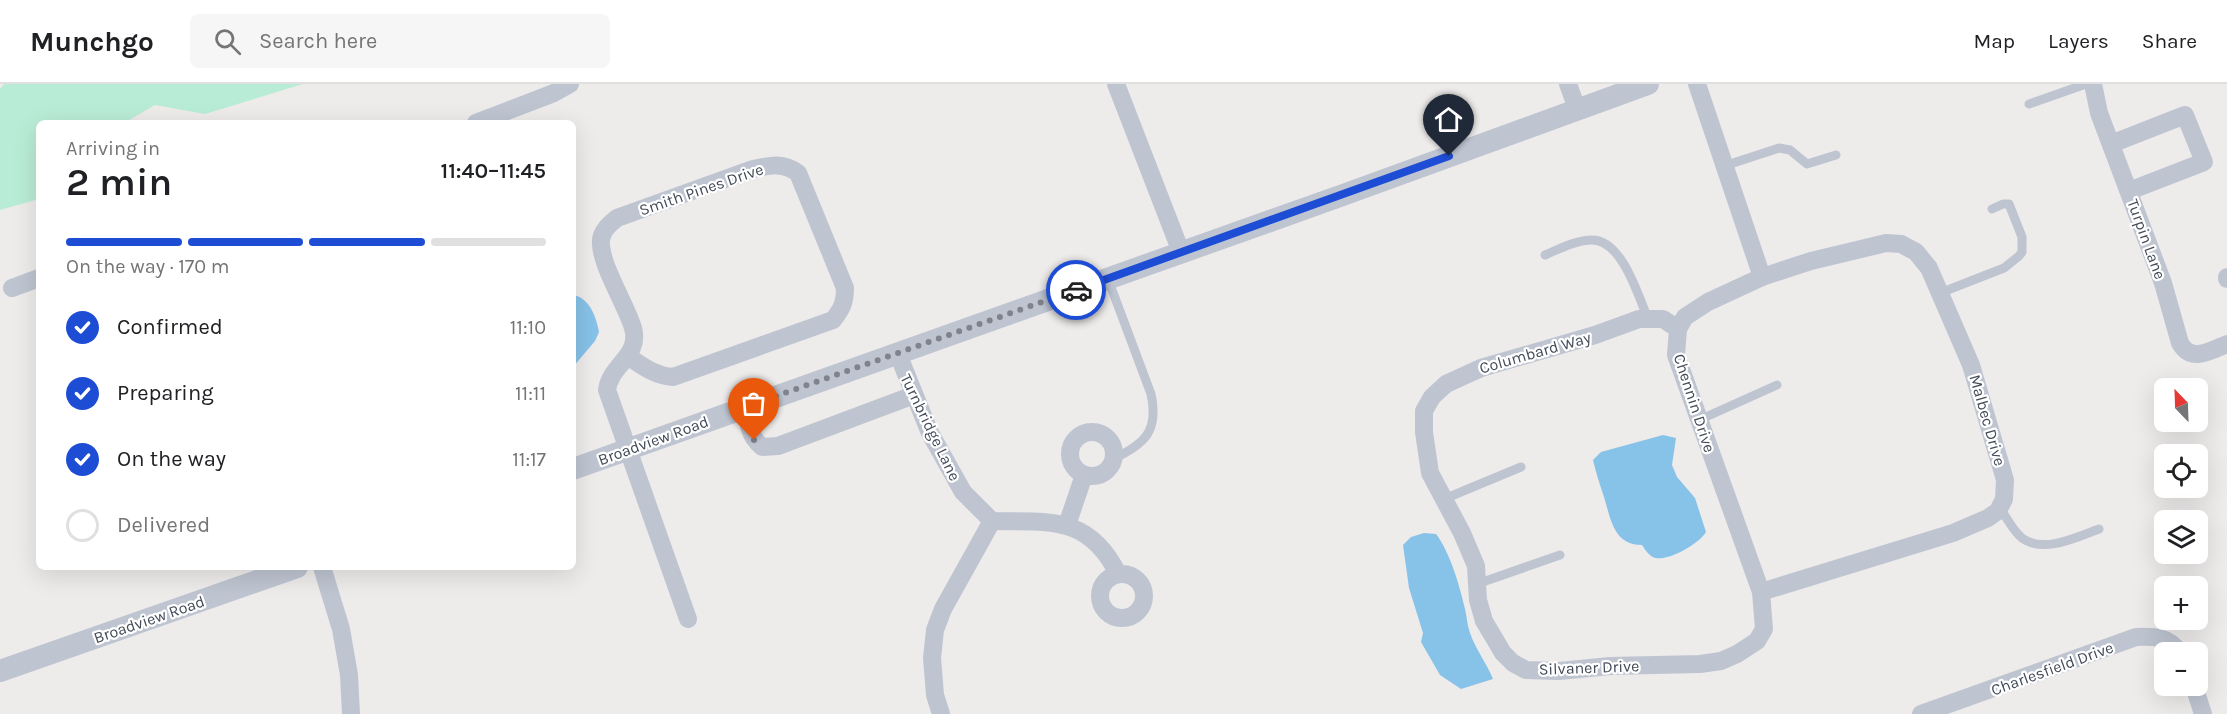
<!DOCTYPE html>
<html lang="en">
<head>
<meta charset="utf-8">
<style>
  body { margin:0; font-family:Karla,sans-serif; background:#f6f6f6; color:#202124; height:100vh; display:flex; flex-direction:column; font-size:22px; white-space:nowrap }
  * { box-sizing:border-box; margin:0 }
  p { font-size:20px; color:#757577 }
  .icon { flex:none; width:33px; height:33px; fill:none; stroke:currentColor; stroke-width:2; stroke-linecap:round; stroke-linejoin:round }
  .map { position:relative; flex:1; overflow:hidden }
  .side { position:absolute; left:36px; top:36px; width:540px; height:450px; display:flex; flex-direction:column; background:#fff; border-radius:9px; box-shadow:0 6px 24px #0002 }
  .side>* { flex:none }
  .needle { width:39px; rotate:337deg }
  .fabs { position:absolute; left:2154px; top:294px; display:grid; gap:12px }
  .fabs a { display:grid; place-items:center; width:54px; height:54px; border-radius:9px; background:#fff; box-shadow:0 6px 24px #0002; font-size:30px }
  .pin { position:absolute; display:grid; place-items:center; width:51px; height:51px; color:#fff; margin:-62px -26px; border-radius:50% 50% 50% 0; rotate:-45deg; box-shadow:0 0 6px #0007 }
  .pin .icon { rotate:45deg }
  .courier { position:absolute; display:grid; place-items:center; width:60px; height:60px; margin:-30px; border:4px solid #1e4dd5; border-radius:50%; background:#fff; color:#222; box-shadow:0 2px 8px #0007 }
  .head em { font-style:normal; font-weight:600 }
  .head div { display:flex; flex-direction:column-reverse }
  .head { display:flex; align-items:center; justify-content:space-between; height:102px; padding:0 30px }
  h1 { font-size:39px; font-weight:600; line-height:45px }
  .bar { display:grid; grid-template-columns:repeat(4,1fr); gap:9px 6px; align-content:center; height:72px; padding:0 30px }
  .bar i { height:8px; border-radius:4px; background:#e0e0e0 }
  .bar .on { background:#1e4dd5 }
  .bar p { grid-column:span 4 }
  ol { padding:0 30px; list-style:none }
  li { display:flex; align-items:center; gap:18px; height:66px }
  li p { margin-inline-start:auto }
  li .icon { padding:6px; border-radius:50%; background:#1e4dd5; color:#fff; stroke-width:4 }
  li:last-child { color:#757577 }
  li i { width:33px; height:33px; border:3px solid #e0e0e0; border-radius:50% }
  header { display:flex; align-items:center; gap:36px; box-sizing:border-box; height:84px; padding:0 30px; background:#fff; border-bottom:2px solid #e0e0e0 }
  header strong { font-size:28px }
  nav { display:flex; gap:33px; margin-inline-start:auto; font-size:21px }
  .search { width:420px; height:54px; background:#f6f6f6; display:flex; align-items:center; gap:15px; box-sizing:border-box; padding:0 21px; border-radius:9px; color:#757577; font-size:22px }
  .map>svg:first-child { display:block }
  .green { fill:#b9ecd6 }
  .water { fill:#87c2e8 }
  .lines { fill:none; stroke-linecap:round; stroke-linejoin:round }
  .service { stroke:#bec5d1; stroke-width:9 }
  .minor { stroke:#bec5d1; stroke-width:18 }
  .tertiary { stroke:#bec5d1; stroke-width:22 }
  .done { stroke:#80838b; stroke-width:6; stroke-dasharray:0 10.8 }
  .route { stroke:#1e4dd5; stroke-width:8 }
  .labels { text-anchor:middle; stroke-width:4.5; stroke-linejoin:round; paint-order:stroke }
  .street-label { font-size:16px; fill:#444b58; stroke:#fff }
</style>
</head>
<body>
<header>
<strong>Munchgo</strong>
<div class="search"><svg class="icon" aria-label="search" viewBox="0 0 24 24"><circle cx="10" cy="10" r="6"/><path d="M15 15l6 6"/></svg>Search here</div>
<nav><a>Map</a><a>Layers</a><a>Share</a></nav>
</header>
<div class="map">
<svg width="2227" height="630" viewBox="0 0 2227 630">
  <rect width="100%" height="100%" fill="#eeebeb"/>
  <!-- green -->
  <path class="green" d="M 4,0 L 303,0 L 205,30 L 155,21 L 124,39 L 39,39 L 39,115 L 0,126 L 0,5 Z"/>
  <!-- water -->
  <g class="water">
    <path d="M 573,211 C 590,214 596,233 599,248 L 595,257 L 573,283 Z"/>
    <path d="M 1663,351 L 1676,354 L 1672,381 L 1677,393 L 1695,414 L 1706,448 C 1700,459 1669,477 1656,474 C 1650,473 1646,467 1642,461 C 1614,461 1611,436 1604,413 C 1600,401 1596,389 1593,376 L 1601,368 Z"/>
    <path d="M 1424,449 L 1436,450 C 1450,468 1460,503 1465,525 C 1467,533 1467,541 1470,549 C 1476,566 1486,578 1493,595 L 1461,605 L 1440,591 L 1421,558 L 1423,549 L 1409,504 L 1403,461 L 1411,453 Z"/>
  </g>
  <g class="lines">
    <!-- service -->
    <g class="service">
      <path d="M 2029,20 L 2086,0"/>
      <path d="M 1724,82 L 1779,64 L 1790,66 L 1807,80 L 1836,71"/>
      <path d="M 1545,171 C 1559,165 1574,157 1590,156 C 1621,153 1638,211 1648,235"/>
      <path d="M 1108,195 L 1151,310 C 1159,347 1145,360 1113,375"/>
      <path d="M 1940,209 L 2004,184 L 2019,172 L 2022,168 L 2022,153 L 2009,120 L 2003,120 L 1992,125"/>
      <path d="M 1699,336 L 1777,301"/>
      <path d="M 1444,415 L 1521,383"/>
      <path d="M 2000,424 C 2006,433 2014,448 2022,454 C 2044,470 2077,453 2099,445"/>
      <path d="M 1477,500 L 1560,471"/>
    </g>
    <!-- minor -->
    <g class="minor">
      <path d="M 1116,0 L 1181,168"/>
      <path d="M 1568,0 L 1577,25"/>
      <path d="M 1697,0 L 1762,193"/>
      <path d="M 2093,0 L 2099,29 L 2163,199 L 2180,259 C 2191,279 2210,267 2227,260"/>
      <path d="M 476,39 L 554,9 L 570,0"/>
      <path d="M 2111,60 L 2185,31 L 2204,78 L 2129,107"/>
      <path d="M 2227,193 L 2227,195"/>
      <path d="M 12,204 L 39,194"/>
      <path d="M 1678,245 L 1663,235 L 1639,235 L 1595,251 L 1481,284 L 1446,300 L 1432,313 L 1424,327 L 1424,348 L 1430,389 L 1462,449 L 1476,482 L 1478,516 L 1484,537 L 1503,569 L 1513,579 L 1526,586 L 1559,587 L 1610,582 L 1700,580 L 1721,577 L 1737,570 L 1757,557 L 1764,545 L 1761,508 L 1676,271 L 1678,245 L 1685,233 L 1708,218 L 1762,193 L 1811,177 L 1886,159 L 1901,160 L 1916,168 L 1929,184 L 1971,281 L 2005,396 L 2004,415 L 1998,427 L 1988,434 L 1953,449 L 1761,508"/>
      <path d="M 898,270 L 930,349 L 963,408 L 992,437 C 1049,438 1089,431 1118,490"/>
      <path d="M 629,273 C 643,282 655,292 673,293 L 833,236 C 842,225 845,218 845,204 L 798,89 C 783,78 771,81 753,85 L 617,134 C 610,140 602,146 601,156 C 599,179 626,220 633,244 C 641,272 610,281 607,306 L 688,535"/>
      <path d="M 748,322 C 747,339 749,352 762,363 L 778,362 L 914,311"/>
      <circle cx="1092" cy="370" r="22"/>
      <path d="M 1067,441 L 1084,391"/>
      <path d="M 322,483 L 341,545 L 349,591 L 351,630"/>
      <circle cx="1122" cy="512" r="22"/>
      <path d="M 2194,602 L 2203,630"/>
      <path d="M 941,630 L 935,611 L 932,574 L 935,546 L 943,525 L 992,437"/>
      <path d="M 1921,630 L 2136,553 C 2153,552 2169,552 2179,568"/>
    </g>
    <!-- tertiary -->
    <g class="tertiary">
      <path d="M 573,385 L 1343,111 L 1648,0"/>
      <path d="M 0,587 L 297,483"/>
    </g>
  </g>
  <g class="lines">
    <!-- done -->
    <path class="done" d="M 754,356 L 747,336 L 748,322 L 1076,206"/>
    <!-- route -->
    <path class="route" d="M 1076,206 L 1449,72"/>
  </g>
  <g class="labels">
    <!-- street labels -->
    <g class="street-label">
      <text transform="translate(701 105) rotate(-19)" y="6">Smith Pines Drive</text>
      <text transform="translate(2147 155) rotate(70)" y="6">Turpin Lane</text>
      <text transform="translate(1535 268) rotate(-16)" y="6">Columbard Way</text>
      <text transform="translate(1695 319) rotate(72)" y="6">Chennin Drive</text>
      <text transform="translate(1988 336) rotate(74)" y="6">Malbec Drive</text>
      <text transform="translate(931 343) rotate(64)" y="6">Turnbridge Lane</text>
      <text transform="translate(653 356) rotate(-20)" y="6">Broadview Road</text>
      <text transform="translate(149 535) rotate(-19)" y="6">Broadview Road</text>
      <text transform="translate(1589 583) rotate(-2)" y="6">Silvaner Drive</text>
      <text transform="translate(2052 584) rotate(-20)" y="6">Charlesfield Drive</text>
    </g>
  </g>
</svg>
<div class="fabs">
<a><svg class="needle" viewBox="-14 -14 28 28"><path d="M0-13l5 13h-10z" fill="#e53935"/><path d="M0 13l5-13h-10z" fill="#757577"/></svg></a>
<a><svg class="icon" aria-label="locate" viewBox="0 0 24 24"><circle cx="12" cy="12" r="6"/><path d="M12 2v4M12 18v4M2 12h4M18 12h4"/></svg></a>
<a><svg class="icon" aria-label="layers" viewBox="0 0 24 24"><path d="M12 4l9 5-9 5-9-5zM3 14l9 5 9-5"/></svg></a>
<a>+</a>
<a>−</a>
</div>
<div class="pin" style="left:754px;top:356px;background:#ea580c"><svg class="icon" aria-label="bag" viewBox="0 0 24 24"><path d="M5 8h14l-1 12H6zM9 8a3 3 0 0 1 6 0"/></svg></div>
<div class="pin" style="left:1449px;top:72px;background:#1f2937"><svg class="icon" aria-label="home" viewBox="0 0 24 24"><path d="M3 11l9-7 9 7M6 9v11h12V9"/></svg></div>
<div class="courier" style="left:1076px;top:206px"><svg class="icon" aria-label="car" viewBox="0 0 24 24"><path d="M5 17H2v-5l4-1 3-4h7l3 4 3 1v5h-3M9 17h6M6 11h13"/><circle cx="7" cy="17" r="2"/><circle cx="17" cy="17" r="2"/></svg></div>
<section class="side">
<div class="head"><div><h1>2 min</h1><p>Arriving in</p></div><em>11:40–11:45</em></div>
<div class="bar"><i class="on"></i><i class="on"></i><i class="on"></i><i></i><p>On the way · 170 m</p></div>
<ol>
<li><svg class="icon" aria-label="check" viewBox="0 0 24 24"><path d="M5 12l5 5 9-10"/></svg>Confirmed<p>11:10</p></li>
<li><svg class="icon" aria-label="check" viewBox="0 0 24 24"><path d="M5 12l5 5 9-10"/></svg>Preparing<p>11:11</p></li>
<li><svg class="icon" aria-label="check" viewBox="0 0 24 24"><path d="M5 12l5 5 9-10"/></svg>On the way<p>11:17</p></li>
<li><i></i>Delivered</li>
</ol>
</section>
</div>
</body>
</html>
